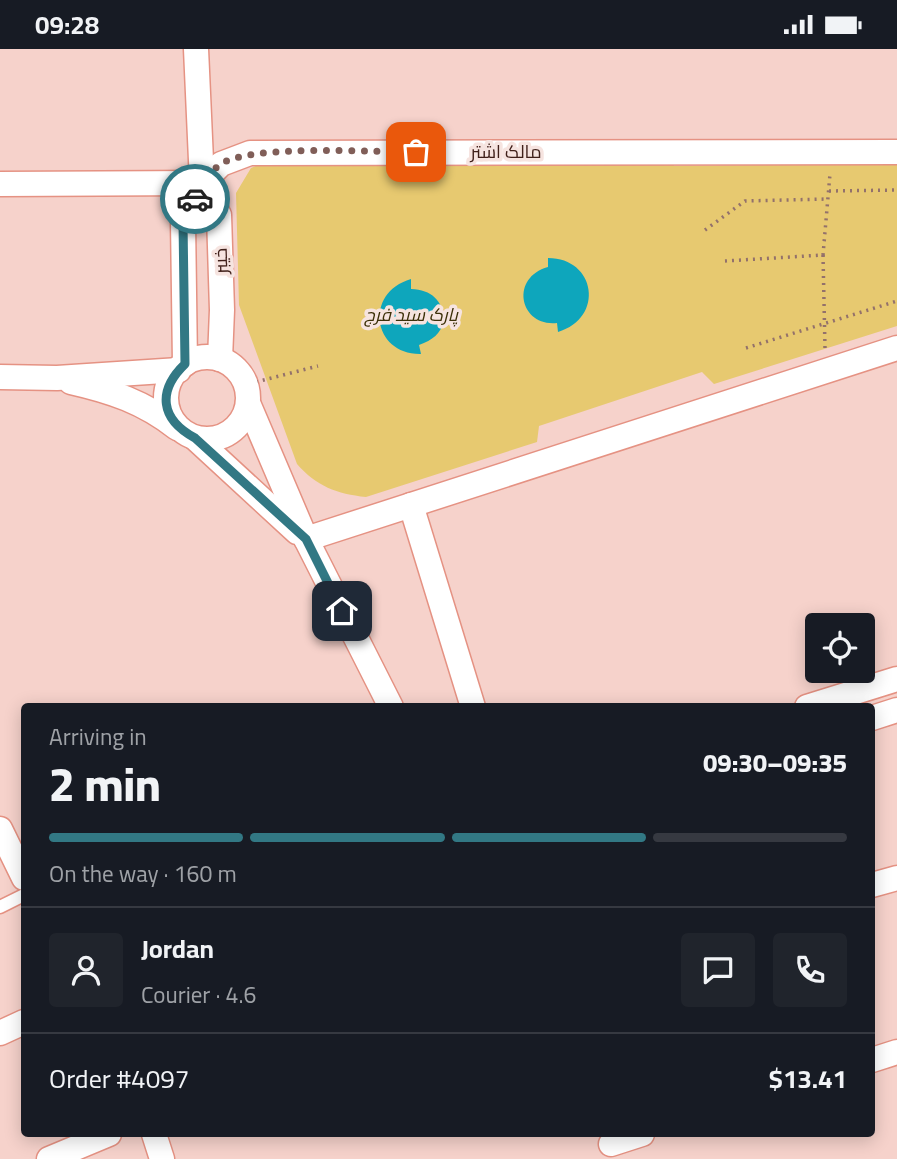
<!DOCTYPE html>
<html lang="en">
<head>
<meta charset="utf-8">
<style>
  body { margin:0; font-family:Georgia,Cairo,serif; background:#20242c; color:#f1f3f6; height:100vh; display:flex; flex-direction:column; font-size:26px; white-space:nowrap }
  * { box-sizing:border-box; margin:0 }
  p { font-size:23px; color:#9ea1a6 }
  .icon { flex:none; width:38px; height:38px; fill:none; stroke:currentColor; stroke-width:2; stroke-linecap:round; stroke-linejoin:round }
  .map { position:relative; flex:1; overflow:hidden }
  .drawer { position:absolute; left:21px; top:654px; width:854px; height:434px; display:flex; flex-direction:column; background:#171b24; border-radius:7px; box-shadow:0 4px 18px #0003 }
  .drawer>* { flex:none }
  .controls { position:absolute; left:805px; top:564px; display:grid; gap:14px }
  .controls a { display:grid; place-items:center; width:70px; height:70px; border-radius:7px; background:#171b24; box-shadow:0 4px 18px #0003; font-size:35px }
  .pin { position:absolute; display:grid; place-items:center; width:60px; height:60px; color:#fff; margin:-30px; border-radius:14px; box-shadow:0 4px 10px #0006 }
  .courier { position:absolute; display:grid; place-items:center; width:70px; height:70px; margin:-35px; border:5px solid #327884; border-radius:50%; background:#fff; color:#222; box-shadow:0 2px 9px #0007 }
  .summary em { font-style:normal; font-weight:800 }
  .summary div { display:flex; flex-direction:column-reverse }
  .summary { display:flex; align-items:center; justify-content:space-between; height:119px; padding:0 28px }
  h1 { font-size:46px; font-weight:800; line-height:52px }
  .bar { display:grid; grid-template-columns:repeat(4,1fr); gap:10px 7px; align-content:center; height:84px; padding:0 28px }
  .bar i { height:9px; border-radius:5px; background:#363941 }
  .bar .on { background:#327884 }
  .bar p { grid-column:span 4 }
  .line { display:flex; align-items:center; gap:18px; padding:0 28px; border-top:2px solid #363941 }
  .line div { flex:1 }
  .round { display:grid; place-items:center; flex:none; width:74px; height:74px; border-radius:7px; background:#20242c }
  .status { display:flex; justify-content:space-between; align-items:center; height:49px; padding:0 35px; background:#171b24; direction:ltr }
  .status svg { height:19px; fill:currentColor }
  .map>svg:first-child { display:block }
  .green { fill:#e7c970 }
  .water { fill:#0ea6bc }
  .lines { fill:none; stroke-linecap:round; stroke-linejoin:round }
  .lane-casing { stroke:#e59283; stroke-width:15 }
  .street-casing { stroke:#e59283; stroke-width:27 }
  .path { stroke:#93716b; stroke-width:3.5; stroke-dasharray:2 5; stroke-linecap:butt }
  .lane { stroke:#fff; stroke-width:12 }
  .street { stroke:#fff; stroke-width:24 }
  .done { stroke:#805e58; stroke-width:7; stroke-dasharray:0 12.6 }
  .route { stroke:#327884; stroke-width:9 }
  .labels { text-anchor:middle; stroke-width:7; stroke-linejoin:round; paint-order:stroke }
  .street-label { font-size:18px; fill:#40201a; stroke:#f6e4e0 }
  .park-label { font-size:18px; font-style:italic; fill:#3c3008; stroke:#f6e4e0 }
</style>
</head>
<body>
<div class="status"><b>09:28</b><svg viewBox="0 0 49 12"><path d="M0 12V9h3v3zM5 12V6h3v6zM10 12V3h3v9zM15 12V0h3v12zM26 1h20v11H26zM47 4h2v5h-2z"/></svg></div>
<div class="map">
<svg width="897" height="1110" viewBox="0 0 897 1110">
  <rect width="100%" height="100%" fill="#f6d2cb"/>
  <!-- green -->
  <path class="green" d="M 670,107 L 674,117 L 875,115 L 897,108 L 897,277 L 714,335 L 702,323 L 539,377 L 537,393 L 366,448 C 337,445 316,437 297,415 L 239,256 L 236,144 L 251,119 L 276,109 Z"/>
  <!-- water -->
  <g class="water">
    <path d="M 548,209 C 596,209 605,269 558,283 L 557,274 C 520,278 509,229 548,218 Z"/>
    <path d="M 411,230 L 411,240 C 432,241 442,251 445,271 C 440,285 433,291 419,296 L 421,305 C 373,306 363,244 411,230 Z"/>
  </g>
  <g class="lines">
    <defs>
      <path id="lane" d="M 0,858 L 24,846"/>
      <g id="street">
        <path d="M 196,0 L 202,134 L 219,166 L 222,261 L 220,310"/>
        <path d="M 0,135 L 202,134"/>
        <circle cx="207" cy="349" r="41"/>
        <path d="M 185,315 L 183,172 L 202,134 L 221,115 L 250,104 L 897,103"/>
        <path d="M 0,328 L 57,329 L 179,321"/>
        <path d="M 71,333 C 111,342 144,353 177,379"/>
        <path d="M 248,354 L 306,490 L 391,658"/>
        <path d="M 195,389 L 297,483"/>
        <path d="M 411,456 L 473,658"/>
        <path d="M 306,490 L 897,299"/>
        <path d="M 807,658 L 897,630"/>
        <path d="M 872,669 L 897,661"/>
        <path d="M 0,780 L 24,829"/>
        <path d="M 872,836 L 897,829"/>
        <path d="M 0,984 L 24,973"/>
        <path d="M 872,1011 L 897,1003"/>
        <path d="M 154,1085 L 162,1110"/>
        <path d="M 611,1095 L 642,1085"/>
        <path d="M 49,1110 L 109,1085"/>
      </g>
    </defs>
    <!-- lane casing -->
    <use href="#lane" class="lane-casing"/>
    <!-- street casing -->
    <use href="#street" class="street-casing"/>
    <!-- path -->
    <g class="path">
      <path d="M 829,142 L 897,141"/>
      <path d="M 705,181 L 745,152 L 827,150"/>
      <path d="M 823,206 L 825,299"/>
      <path d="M 725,212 L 823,206 L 830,125"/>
      <path d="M 746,299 L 897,252"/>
      <path d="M 256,333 L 318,317"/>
    </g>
    <!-- lane -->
    <use href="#lane" class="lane"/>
    <!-- street -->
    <use href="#street" class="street"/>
  </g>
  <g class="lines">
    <!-- done -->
    <path class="done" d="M 195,150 C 201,138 209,123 221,115 C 251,95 375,103 416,103"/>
    <!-- route -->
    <path class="route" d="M 195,150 L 183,173 L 185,315 C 157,342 160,370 195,389 L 306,490 L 342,562"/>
  </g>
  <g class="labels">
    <!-- street labels -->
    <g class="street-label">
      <text x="506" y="109">مالک اشتر</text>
      <text transform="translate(221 212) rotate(-92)" y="6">خیبر</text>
    </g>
    <!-- park labels -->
    <g class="park-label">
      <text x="411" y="272">پارک سید فرج</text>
    </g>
  </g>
</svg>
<div class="controls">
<a><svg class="icon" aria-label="locate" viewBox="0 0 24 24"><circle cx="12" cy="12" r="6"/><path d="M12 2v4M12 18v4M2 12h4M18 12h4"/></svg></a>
</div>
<div class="pin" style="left:416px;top:103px;background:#ea580c"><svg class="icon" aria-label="bag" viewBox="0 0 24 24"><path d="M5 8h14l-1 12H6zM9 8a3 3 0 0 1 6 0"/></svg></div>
<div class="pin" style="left:342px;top:562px;background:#1f2937"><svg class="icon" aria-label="home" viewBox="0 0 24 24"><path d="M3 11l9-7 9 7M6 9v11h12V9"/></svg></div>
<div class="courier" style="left:195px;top:150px"><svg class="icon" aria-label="car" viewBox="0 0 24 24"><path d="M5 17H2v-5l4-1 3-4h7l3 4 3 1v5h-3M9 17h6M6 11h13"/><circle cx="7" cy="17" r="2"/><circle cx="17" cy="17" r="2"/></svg></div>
<section class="drawer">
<div class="summary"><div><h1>2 min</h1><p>Arriving in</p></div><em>09:30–09:35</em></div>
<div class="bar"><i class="on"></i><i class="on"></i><i class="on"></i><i></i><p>On the way · 160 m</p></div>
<div class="line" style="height:126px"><a class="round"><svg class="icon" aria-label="person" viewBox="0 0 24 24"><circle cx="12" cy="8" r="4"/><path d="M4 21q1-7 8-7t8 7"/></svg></a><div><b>Jordan</b><p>Courier · 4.6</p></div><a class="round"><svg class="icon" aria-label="chat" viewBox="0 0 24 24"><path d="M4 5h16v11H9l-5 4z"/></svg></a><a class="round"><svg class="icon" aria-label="phone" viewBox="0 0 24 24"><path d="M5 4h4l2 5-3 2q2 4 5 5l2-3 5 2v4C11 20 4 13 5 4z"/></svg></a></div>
<div class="line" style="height:91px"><div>Order #4097</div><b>$13.41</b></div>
</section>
</div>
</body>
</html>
